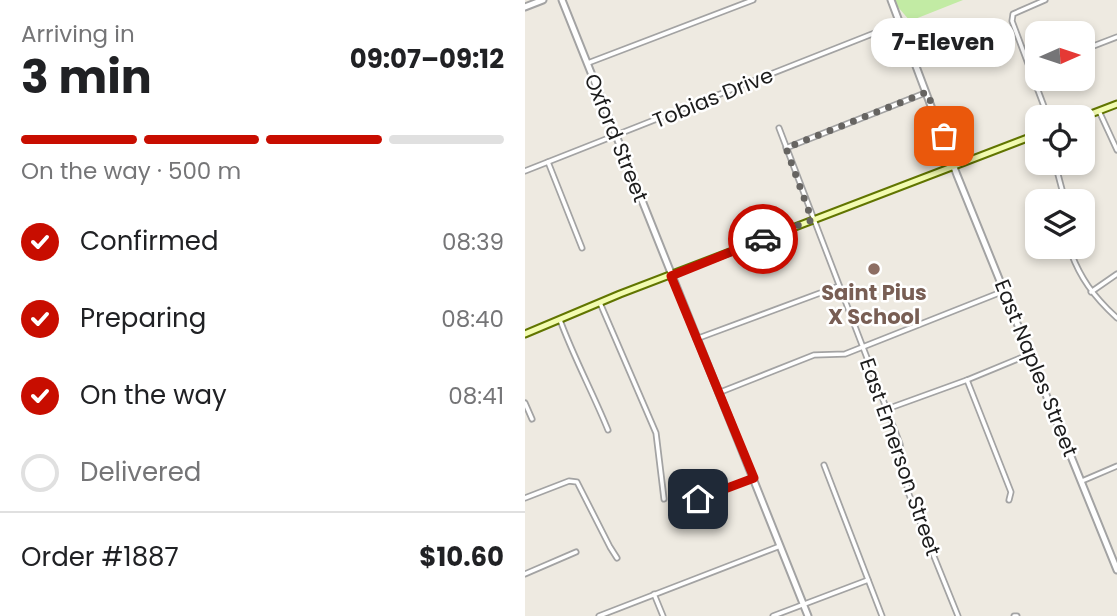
<!DOCTYPE html>
<html lang="en">
<head>
<meta charset="utf-8">
<style>
  body { margin:0; font-family:Poppins,sans-serif; background:#f6f6f6; color:#202124; height:100vh; display:flex; flex-direction:column; font-size:26px; white-space:nowrap }
  * { box-sizing:border-box; margin:0 }
  p { font-size:23px; color:#757577 }
  .icon { flex:none; width:38px; height:38px; fill:none; stroke:currentColor; stroke-width:2; stroke-linecap:round; stroke-linejoin:round }
  .map { position:relative; flex:1; overflow:hidden }
  .drawer { display:flex; flex-direction:column; background:#fff; width:525px }
  .drawer>* { flex:none }
  .needle { width:46px; rotate:87deg }
  .fabs { position:absolute; left:500px; top:21px; display:grid; gap:14px }
  .fabs a { display:grid; place-items:center; width:70px; height:70px; border-radius:14px; background:#fff; box-shadow:0 4px 10px #0003; font-size:35px }
  .pin { position:absolute; display:grid; place-items:center; width:60px; height:60px; color:#fff; margin:-30px; border-radius:14px; box-shadow:0 4px 10px #0006 }
  .courier { position:absolute; display:grid; place-items:center; width:70px; height:70px; margin:-35px; border:5px solid #c80d00; border-radius:50%; background:#fff; color:#222; box-shadow:0 2px 9px #0007 }
  .bubble { position:absolute; height:49px; border-radius:21px; background:#fff; box-shadow:0 4px 10px #0003; font-size:23px; font-weight:700; line-height:49px; text-align:center }
  .overview em { font-style:normal; font-weight:700 }
  .overview div { display:flex; flex-direction:column-reverse }
  .overview { display:flex; align-items:center; justify-content:space-between; height:119px; padding:0 21px }
  h1 { font-size:46px; font-weight:700; line-height:52px }
  .bar { display:grid; grid-template-columns:repeat(4,1fr); gap:10px 7px; align-content:center; height:84px; padding:0 21px }
  .bar i { height:9px; border-radius:5px; background:#e0e0e0 }
  .bar .on { background:#c80d00 }
  .bar p { grid-column:span 4 }
  .line { display:flex; align-items:center; gap:18px; padding:0 21px; border-top:2px solid #e0e0e0 }
  .line div { flex:1 }
  ol { padding:0 21px; list-style:none }
  li { display:flex; align-items:center; gap:21px; height:77px }
  li p { margin-inline-start:auto }
  li .icon { padding:7px; border-radius:50%; background:#c80d00; color:#fff; stroke-width:4 }
  li:last-child { color:#757577 }
  li i { width:38px; height:38px; border:4px solid #e0e0e0; border-radius:50% }
  main { display:flex; flex:1; min-height:0 }
  .map>svg:first-child { display:block }
  .grass { fill:#c2eba4 }
  .lines { fill:none; stroke-linecap:round; stroke-linejoin:round }
  .minor-casing { stroke:#a3a3a3; stroke-width:7 }
  .tertiary-casing { stroke:#a3a3a3; stroke-width:9 }
  .secondary-casing { stroke:#617500; stroke-width:9 }
  .minor { stroke:#fff; stroke-width:3.5 }
  .tertiary { stroke:#fff; stroke-width:5 }
  .secondary { stroke:#f3fcb1; stroke-width:5 }
  .done { stroke:#666461; stroke-width:7; stroke-dasharray:0 12.6 }
  .route { stroke:#c80d00; stroke-width:9 }
  .education-dot { fill:#8d6e63; stroke:#fff; stroke-width:2.5 }
  .labels { text-anchor:middle; stroke-width:5; stroke-linejoin:round; paint-order:stroke }
  .street-label { font-size:21px; fill:#1c1c1c; stroke:#fff }
  .education-label { font-size:21px; font-weight:bold; fill:#785e54; stroke:#fff }
</style>
</head>
<body>
<main>
<section class="drawer">
<div class="overview"><div><h1>3 min</h1><p>Arriving in</p></div><em>09:07–09:12</em></div>
<div class="bar"><i class="on"></i><i class="on"></i><i class="on"></i><i></i><p>On the way · 500 m</p></div>
<ol>
<li><svg class="icon" aria-label="check" viewBox="0 0 24 24"><path d="M5 12l5 5 9-10"/></svg>Confirmed<p>08:39</p></li>
<li><svg class="icon" aria-label="check" viewBox="0 0 24 24"><path d="M5 12l5 5 9-10"/></svg>Preparing<p>08:40</p></li>
<li><svg class="icon" aria-label="check" viewBox="0 0 24 24"><path d="M5 12l5 5 9-10"/></svg>On the way<p>08:41</p></li>
<li><i></i>Delivered</li>
</ol>
<div class="line" style="height:91px"><div>Order #1887</div><b>$10.60</b></div>
</section>
<div class="map">
<svg width="592" height="616" viewBox="0 0 592 616">
  <rect width="100%" height="100%" fill="#eeeae1"/>
  <!-- grass -->
  <path class="grass" d="M 367,0 L 438,0 L 385,21 Z"/>
  <g class="lines">
    <defs>
      <g id="minor">
        <path d="M 520,0 L 488,14 L 487,21 L 523,117"/>
        <path d="M 558,50 L 592,37"/>
        <path d="M 63,63 L 228,0"/>
        <path d="M 574,111 L 592,150"/>
        <path d="M 254,128 L 375,444 L 383,492 L 433,616"/>
        <path d="M 261,148 L 400,93"/>
        <path d="M 23,162 L 57,248"/>
        <path d="M 530,163 L 540,201"/>
        <path d="M 0,171 L 375,23"/>
        <path d="M 544,247 C 554,277 569,297 592,318"/>
        <path d="M 566,292 L 592,274"/>
        <path d="M 75,303 L 131,433 L 139,499"/>
        <path d="M 35,320 C 49,358 68,393 83,430"/>
        <path d="M 171,339 L 314,286"/>
        <path d="M 442,380 L 486,492 L 484,500"/>
        <path d="M 193,393 L 289,355 L 320,354 L 479,291"/>
        <path d="M 0,403 L 7,419"/>
        <path d="M 362,409 L 442,380 L 505,354"/>
        <path d="M 299,465 L 357,616"/>
        <path d="M 557,481 L 592,466"/>
        <path d="M 0,498 L 44,481 L 52,482 L 85,547 L 92,558"/>
        <path d="M 173,499 L 227,479"/>
        <path d="M 0,574 L 51,552"/>
        <path d="M 129,594 L 138,616"/>
        <path d="M 74,616 L 255,546"/>
        <path d="M 248,616 L 343,580"/>
        <path d="M 489,616 L 492,616"/>
      </g>
      <g id="tertiary">
        <path d="M 37,0 L 283,616"/>
        <path d="M 366,0 L 432,175 L 592,570"/>
        <path d="M 0,7 L 18,0"/>
      </g>
      <g id="secondary">
        <path d="M 558,117 L 592,104"/>
        <path d="M 0,334 L 95,294 L 513,134"/>
      </g>
    </defs>
    <!-- minor casing -->
    <use href="#minor" class="minor-casing"/>
    <!-- tertiary casing -->
    <use href="#tertiary" class="tertiary-casing"/>
    <!-- secondary casing -->
    <use href="#secondary" class="secondary-casing"/>
    <!-- minor -->
    <use href="#minor" class="minor"/>
    <!-- tertiary -->
    <use href="#tertiary" class="tertiary"/>
    <!-- secondary -->
    <use href="#secondary" class="secondary"/>
  </g>
  <g class="lines">
    <!-- done -->
    <path class="done" d="M 238,239 L 287,220 L 261,148 L 402,92 L 419,136"/>
    <!-- route -->
    <path class="route" d="M 173,499 L 229,478 L 146,276 L 238,239"/>
  </g>
  <!-- markers -->
  <circle class="education-dot" cx="349" cy="269" r="7"/>
  <g class="labels">
    <!-- street labels -->
    <g class="street-label">
      <text transform="translate(188 98) rotate(-22)" y="7">Tobias Drive</text>
      <text transform="translate(91 138) rotate(68)" y="7">Oxford Street</text>
      <text transform="translate(511 368) rotate(68)" y="7">East Naples Street</text>
      <text transform="translate(375 457) rotate(71)" y="7">East Emerson Street</text>
    </g>
    <!-- education labels -->
    <g class="education-label">
      <text x="349" y="300">Saint Pius<tspan x="349" dy="24">X School</tspan></text>
    </g>
  </g>
</svg>
<div class="fabs">
<a><svg class="needle" viewBox="-14 -14 28 28"><path d="M0-13l5 13h-10z" fill="#e53935"/><path d="M0 13l5-13h-10z" fill="#757577"/></svg></a>
<a><svg class="icon" aria-label="locate" viewBox="0 0 24 24"><circle cx="12" cy="12" r="6"/><path d="M12 2v4M12 18v4M2 12h4M18 12h4"/></svg></a>
<a><svg class="icon" aria-label="layers" viewBox="0 0 24 24"><path d="M12 4l9 5-9 5-9-5zM3 14l9 5 9-5"/></svg></a>
</div>
<div class="pin" style="left:419px;top:136px;background:#ea580c"><svg class="icon" aria-label="bag" viewBox="0 0 24 24"><path d="M5 8h14l-1 12H6zM9 8a3 3 0 0 1 6 0"/></svg></div>
<div class="pin" style="left:173px;top:499px;background:#1f2937"><svg class="icon" aria-label="home" viewBox="0 0 24 24"><path d="M3 11l9-7 9 7M6 9v11h12V9"/></svg></div>
<div class="courier" style="left:238px;top:239px"><svg class="icon" aria-label="car" viewBox="0 0 24 24"><path d="M5 17H2v-5l4-1 3-4h7l3 4 3 1v5h-3M9 17h6M6 11h13"/><circle cx="7" cy="17" r="2"/><circle cx="17" cy="17" r="2"/></svg></div>
<div class="bubble" style="left:346px;top:18px;width:144px">7-Eleven</div>
</div>
</main>
</body>
</html>
